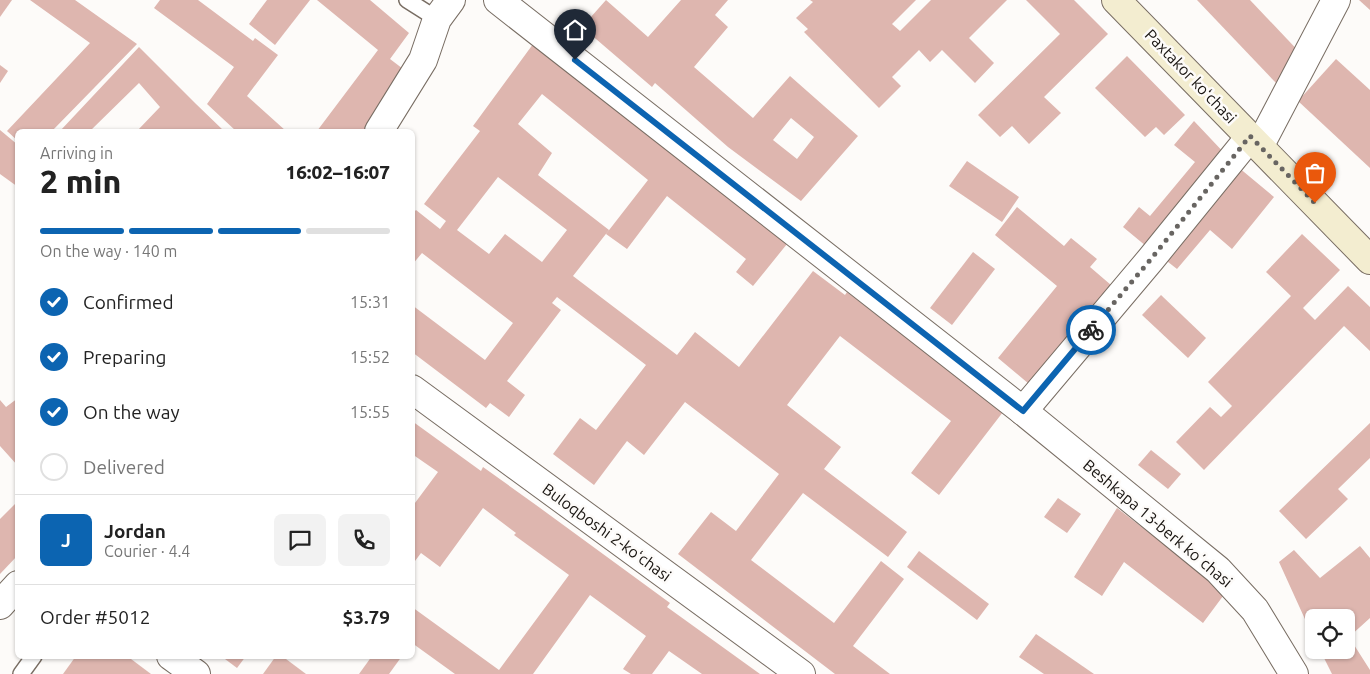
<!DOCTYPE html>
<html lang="en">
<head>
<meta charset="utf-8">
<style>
  body { margin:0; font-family:Ubuntu,sans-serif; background:#f2f2f2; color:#222; height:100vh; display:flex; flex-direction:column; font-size:19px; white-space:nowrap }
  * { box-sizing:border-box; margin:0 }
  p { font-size:16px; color:#767676 }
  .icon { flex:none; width:28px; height:28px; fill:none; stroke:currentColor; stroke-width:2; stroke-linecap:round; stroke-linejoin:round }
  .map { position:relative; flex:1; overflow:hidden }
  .side { position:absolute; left:15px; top:129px; width:400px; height:530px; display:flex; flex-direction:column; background:#fff; border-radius:8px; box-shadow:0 1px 4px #0004 }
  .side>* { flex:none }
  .controls { position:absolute; left:1305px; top:609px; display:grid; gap:10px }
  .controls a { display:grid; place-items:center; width:50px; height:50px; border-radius:8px; background:#fff; box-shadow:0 1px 4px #0004; font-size:25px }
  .pin { position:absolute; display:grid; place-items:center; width:42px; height:42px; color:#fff; margin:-51px -21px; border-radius:50% 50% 50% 0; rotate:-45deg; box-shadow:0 0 5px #0007 }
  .pin .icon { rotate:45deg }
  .courier { position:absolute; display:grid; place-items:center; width:50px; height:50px; margin:-25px; border:4px solid #0c64b1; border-radius:50%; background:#fff; color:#222; box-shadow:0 1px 6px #0007 }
  .head em { font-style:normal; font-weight:800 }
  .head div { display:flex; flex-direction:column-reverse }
  .head { display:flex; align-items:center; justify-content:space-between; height:85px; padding:0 25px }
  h1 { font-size:32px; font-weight:800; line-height:38px }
  .bar { display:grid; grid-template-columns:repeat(4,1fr); gap:8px 5px; align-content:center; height:60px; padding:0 25px }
  .bar i { height:6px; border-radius:4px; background:#e0e0e0 }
  .bar .selected { background:#0c64b1 }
  .bar p { grid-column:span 4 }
  .line { display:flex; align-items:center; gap:12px; padding:0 25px; border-top:1px solid #e0e0e0 }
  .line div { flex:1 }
  .round { display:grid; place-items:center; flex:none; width:52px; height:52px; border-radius:8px; background:#f2f2f2 }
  ol { padding:0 25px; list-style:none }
  li { display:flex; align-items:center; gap:15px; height:55px }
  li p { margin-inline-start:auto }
  li .icon { padding:5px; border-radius:50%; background:#0c64b1; color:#fff; stroke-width:4 }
  li:last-child { color:#767676 }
  li i { width:28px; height:28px; border:2px solid #e0e0e0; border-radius:50% }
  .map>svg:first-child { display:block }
  .building { fill:#deb6af; fill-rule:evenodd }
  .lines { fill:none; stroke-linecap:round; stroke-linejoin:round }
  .service-casing { stroke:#786d63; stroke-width:18 }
  .minor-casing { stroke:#786d63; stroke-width:30 }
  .secondary-casing { stroke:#786d63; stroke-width:30 }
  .service { stroke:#fff; stroke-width:15 }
  .minor { stroke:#fff; stroke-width:28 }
  .secondary { stroke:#f3edd0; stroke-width:28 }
  .done { stroke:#686562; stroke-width:5; stroke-dasharray:0 9 }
  .route { stroke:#0c64b1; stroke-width:6 }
  .labels { text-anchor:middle; stroke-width:5; stroke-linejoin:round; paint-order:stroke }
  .street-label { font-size:16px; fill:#181410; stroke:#fdfbf9 }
</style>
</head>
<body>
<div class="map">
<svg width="1370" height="674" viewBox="0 0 1370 674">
  <rect width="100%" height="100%" fill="#fdfbf9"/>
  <!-- building -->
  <g class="building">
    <path d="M 0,0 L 12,0 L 0,17 Z"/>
    <path d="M 30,0 L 75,0 L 137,44 L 52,131 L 18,131 L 18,141 L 7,131 L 90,43 Z"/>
    <path d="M 160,0 L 198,0 L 253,41 L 255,38 L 278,55 L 247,96 L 286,131 L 236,131 L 207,104 L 234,67 L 154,8 Z"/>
    <path d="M 267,0 L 310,0 L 275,45 L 249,24 Z"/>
    <path d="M 317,0 L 370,0 L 409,33 L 390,59 L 411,75 L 369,131 L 317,131 L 378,50 Z"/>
    <path d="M 606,0 L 648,37 L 681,0 L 728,0 L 715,15 L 728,27 L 694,67 L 753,118 L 790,76 L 858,136 L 801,201 L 728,147 L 655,83 L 652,87 L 582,27 ZM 791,118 L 814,137 L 797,159 L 773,140 Z"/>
    <path d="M 810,0 L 916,0 L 892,24 L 900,31 L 931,0 L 1007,0 L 969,38 L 994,63 L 975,83 L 942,50 L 930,62 L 919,50 L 892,77 L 901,86 L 879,108 L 804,32 L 808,29 L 796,18 L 813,2 Z"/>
    <path d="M 1026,0 L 1074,0 L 1108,34 L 1044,97 L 1061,113 L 1029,144 L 1012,126 L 1000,137 L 978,115 L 1060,34 Z"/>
    <path d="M 1197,0 L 1250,0 L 1305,58 L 1277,84 Z"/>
    <path d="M 1359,0 L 1370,0 L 1370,10 Z"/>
    <path d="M 536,40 L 670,152 L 787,244 L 753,286 L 736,272 L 746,259 L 667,196 L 627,249 L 606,234 L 648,180 L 542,94 L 518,124 L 552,153 L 538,175 L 609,230 L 573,276 L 677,355 L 695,332 L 739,367 L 813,271 L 845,295 L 847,292 L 1003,412 L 939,495 L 911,473 L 951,421 L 840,336 L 787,405 L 841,447 L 824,469 L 907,532 L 888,557 L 803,493 L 751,560 L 834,623 L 881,561 L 904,579 L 853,646 L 890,674 L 835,674 L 678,554 L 711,512 L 736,531 L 779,474 L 685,402 L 644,455 L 627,441 L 594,485 L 553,454 L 580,418 L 596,430 L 646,365 L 557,297 L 552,303 L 561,310 L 507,381 L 525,395 L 509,417 L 490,403 L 486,408 L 412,352 L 412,305 L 485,360 L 513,323 L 422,253 L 412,265 L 412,214 L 416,210 L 440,229 L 446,221 L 424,204 L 480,131 L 473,126 ZM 498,177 L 567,230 L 542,262 L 505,234 L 489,254 L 457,230 Z"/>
    <path d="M 139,47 L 196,104 L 224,131 L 137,131 L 160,107 L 139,83 L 90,131 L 60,131 Z"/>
    <path d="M 1127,56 L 1185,115 L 1164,135 L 1156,127 L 1145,137 L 1095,88 Z"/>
    <path d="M 1336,59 L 1370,90 L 1370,168 L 1298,101 Z"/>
    <path d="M 0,65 L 8,71 L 0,83 Z"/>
    <path d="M 1194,121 L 1228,157 L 1152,251 L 1123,227 L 1139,207 L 1150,216 L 1195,162 L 1174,145 Z"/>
    <path d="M 0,130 L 18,145 L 18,187 L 0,174 Z"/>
    <path d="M 967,161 L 1019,197 L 1002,222 L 949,186 Z"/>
    <path d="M 1238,167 L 1274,197 L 1232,249 L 1210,230 L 1177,269 L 1163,258 Z"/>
    <path d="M 1017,207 L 1064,246 L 1071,238 L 1097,259 L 1090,267 L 1111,285 L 1029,384 L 998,358 L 1057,286 L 995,235 Z"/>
    <path d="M 1302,234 L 1340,270 L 1303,308 L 1315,320 L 1348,286 L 1370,307 L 1370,351 L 1344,326 L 1204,470 L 1176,442 L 1210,407 L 1221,417 L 1232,406 L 1208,382 L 1291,296 L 1266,272 Z"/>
    <path d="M 973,252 L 995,269 L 952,325 L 930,308 Z"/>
    <path d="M 1161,295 L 1206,338 L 1188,358 L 1142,315 Z"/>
    <path d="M 18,398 L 18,466 L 0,446 L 0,400 L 6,407 Z"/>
    <path d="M 412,421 L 481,471 L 483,467 L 536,505 L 670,603 L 667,607 L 760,674 L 702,674 L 669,651 L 652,674 L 631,674 L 623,669 L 646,636 L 590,595 L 533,674 L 455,674 L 412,643 L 412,607 L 499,670 L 569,575 L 514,535 L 516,533 L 483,508 L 440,567 L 421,553 L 412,565 L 412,507 L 438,472 L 412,454 Z"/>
    <path d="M 1370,423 L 1370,458 L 1338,489 L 1348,499 L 1306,539 L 1279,511 Z"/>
    <path d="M 1151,450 L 1181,474 L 1168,489 L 1138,465 Z"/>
    <path d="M 1058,498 L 1081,514 L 1067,533 L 1044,517 Z"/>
    <path d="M 18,501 L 18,555 L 0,574 L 0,519 Z"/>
    <path d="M 1117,508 L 1226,592 L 1203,623 L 1124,562 L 1102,596 L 1074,577 Z"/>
    <path d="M 1360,546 L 1370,558 L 1370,618 L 1349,637 L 1370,670 L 1370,674 L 1332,674 L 1320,650 L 1346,650 L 1346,618 L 1314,618 L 1314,639 L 1279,562 L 1294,550 L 1320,578 Z"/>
    <path d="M 919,551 L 989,604 L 977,620 L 907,567 Z"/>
    <path d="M 1036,634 L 1094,674 L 1044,674 L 1019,657 Z"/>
    <path d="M 76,656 L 127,656 L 151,674 L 63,674 Z"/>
    <path d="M 221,656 L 246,656 L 237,668 Z"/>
    <path d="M 276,656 L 282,656 L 306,674 L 263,674 Z"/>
    <path d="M 372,656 L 402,656 L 389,674 L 359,674 Z"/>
  </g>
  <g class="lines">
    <defs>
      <g id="service">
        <path d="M 407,0 L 437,19"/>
        <path d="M 21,674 L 34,656"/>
      </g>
      <g id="minor">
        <path d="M 498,0 L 1023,411 L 1218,570 L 1255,610 L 1294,674"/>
        <path d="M 379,131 L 423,60 L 437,19 L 451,0"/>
        <path d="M 1260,145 L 1336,0"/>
        <path d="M 412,389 L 801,674"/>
        <path d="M 1023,411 L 1151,259 L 1250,137"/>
        <path d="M 0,605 L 18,585"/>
        <path d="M 171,656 L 196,674"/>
      </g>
      <path id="secondary" d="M 1116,0 L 1370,260"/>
    </defs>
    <!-- service casing -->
    <use href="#service" class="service-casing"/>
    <!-- minor casing -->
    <use href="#minor" class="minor-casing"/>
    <!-- secondary casing -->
    <use href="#secondary" class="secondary-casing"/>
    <!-- service -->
    <use href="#service" class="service"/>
    <!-- minor -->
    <use href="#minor" class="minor"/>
    <!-- secondary -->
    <use href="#secondary" class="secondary"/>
  </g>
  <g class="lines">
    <!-- done -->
    <path class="done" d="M 1091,330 L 1151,259 L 1250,136 L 1315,203"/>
    <!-- route -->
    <path class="route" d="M 575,60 L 1023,411 L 1091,330"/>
  </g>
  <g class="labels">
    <!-- street labels -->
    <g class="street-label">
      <text transform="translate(1191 76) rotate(46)" y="6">Paxtakor koʻchasi</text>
      <text transform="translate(1158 523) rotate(40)" y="6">Beshkapa 13-berk koʼchasi</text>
      <text transform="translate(607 532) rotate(36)" y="6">Buloqboshi 2-koʻchasi</text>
    </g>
  </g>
</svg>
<div class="controls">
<a><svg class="icon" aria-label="locate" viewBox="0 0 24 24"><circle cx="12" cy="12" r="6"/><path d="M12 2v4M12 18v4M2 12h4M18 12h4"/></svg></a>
</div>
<div class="pin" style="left:1315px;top:203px;background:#ea580c"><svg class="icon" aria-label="bag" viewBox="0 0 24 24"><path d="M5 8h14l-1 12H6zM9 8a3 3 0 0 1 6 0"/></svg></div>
<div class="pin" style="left:575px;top:60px;background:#1f2937"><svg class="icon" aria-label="home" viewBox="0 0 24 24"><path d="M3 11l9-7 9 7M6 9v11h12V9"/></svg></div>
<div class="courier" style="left:1091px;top:330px"><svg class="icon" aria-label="bike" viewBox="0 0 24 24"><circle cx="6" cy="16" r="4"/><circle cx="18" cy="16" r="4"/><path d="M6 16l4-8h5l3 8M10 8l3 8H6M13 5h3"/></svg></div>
<section class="side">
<div class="head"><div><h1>2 min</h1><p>Arriving in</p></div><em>16:02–16:07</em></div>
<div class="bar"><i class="selected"></i><i class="selected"></i><i class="selected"></i><i></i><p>On the way · 140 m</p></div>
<ol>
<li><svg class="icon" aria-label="check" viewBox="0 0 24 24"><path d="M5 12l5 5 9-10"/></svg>Confirmed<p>15:31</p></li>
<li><svg class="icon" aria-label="check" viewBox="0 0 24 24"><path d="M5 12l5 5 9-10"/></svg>Preparing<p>15:52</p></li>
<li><svg class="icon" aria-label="check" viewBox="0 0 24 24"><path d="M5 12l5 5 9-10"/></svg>On the way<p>15:55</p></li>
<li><i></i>Delivered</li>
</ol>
<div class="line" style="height:90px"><b class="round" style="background:#0c64b1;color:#fff">J</b><div><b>Jordan</b><p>Courier · 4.4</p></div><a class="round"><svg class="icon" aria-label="chat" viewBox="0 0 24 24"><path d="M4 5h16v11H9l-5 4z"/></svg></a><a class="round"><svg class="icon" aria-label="phone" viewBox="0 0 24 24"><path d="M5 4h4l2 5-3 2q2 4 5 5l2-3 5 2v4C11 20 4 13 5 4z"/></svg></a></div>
<div class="line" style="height:65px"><div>Order #5012</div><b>$3.79</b></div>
</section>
</div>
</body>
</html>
